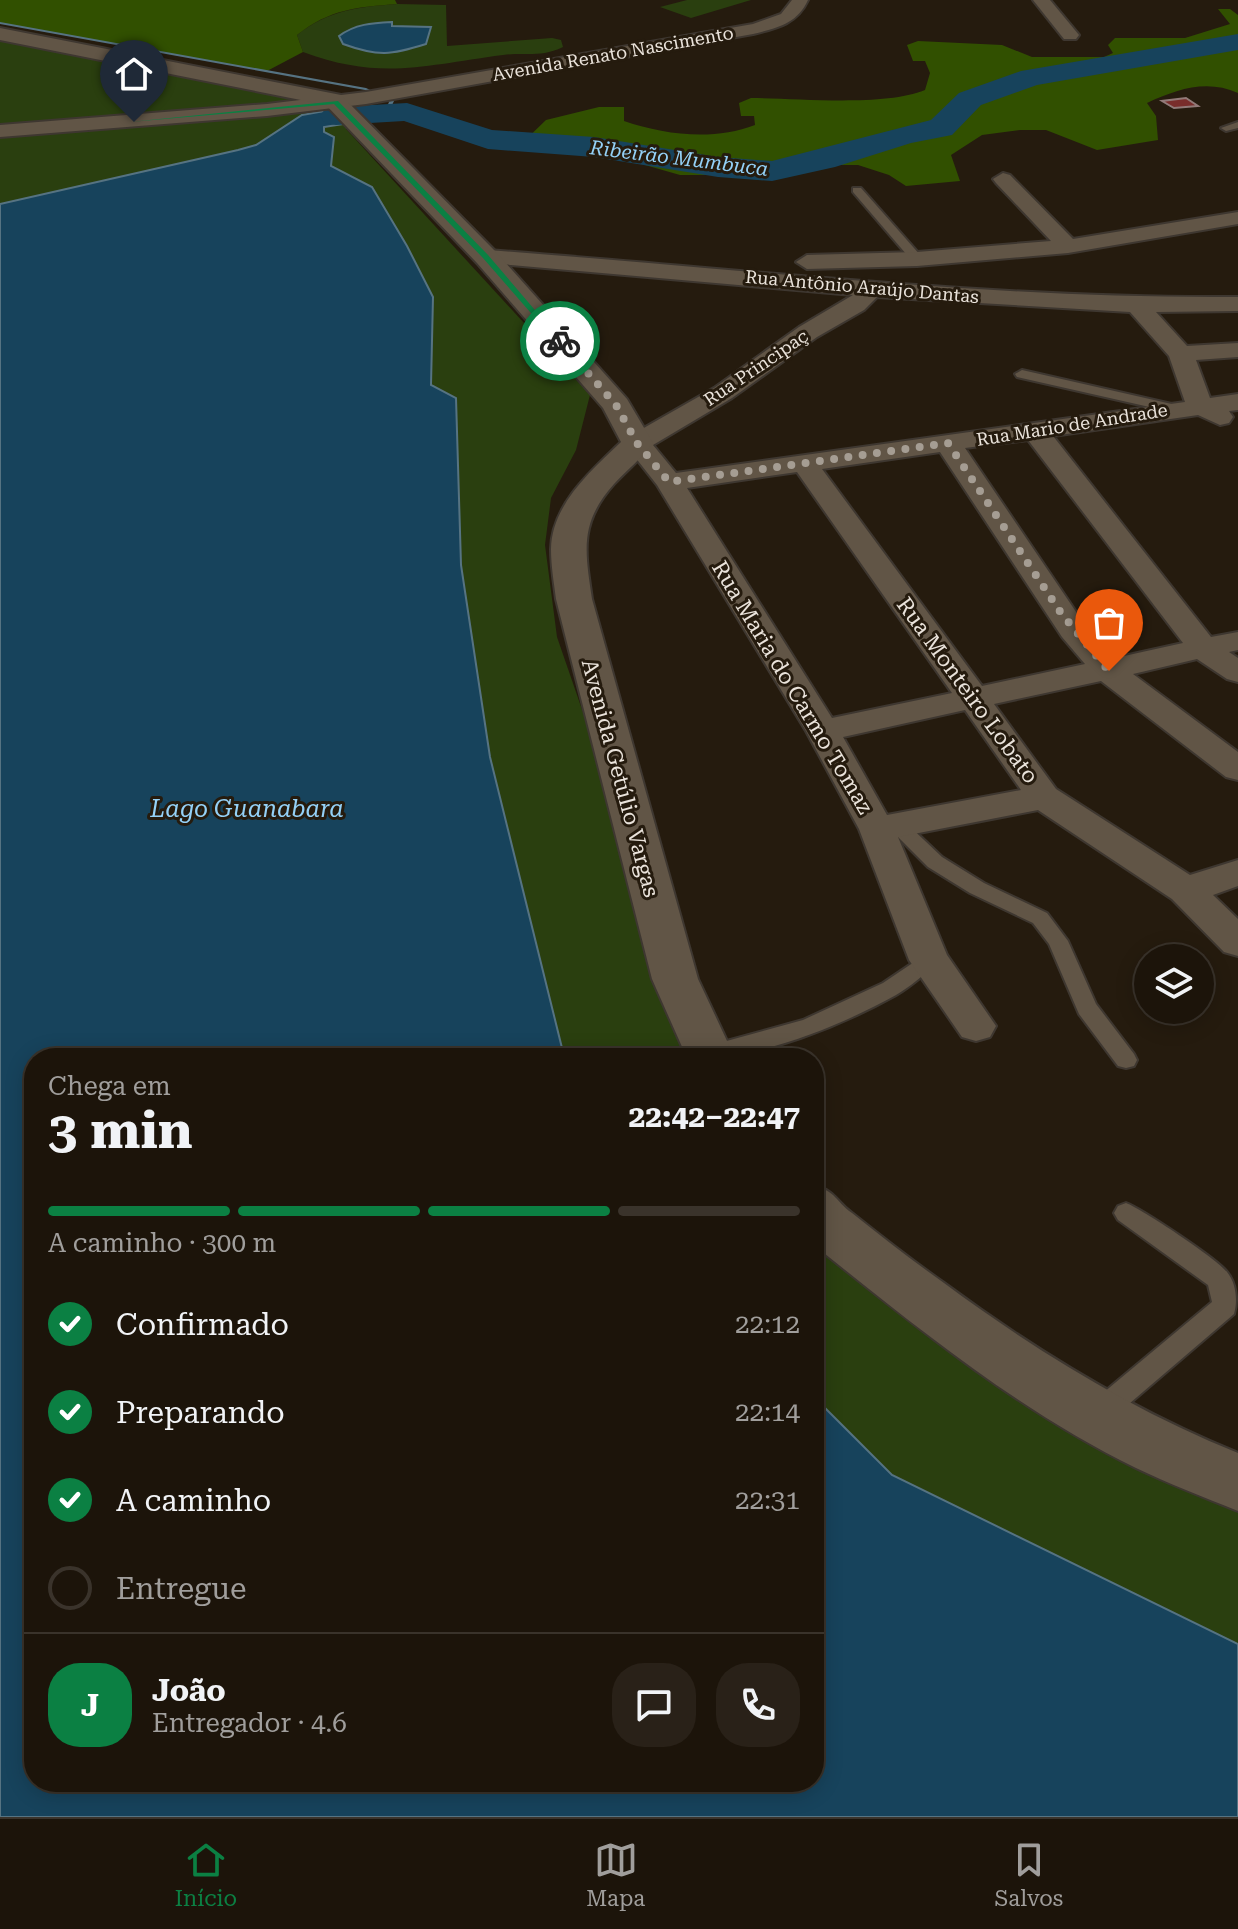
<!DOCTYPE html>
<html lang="pt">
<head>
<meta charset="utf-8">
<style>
  body { margin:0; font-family:"Roboto Serif",serif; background:#292118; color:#f1f3f6; height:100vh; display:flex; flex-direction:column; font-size:30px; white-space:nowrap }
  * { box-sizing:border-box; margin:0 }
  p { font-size:26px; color:#a09e9c }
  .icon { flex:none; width:44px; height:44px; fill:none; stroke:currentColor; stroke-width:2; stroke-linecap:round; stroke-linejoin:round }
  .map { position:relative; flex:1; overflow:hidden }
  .sheet { position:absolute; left:24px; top:1048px; width:800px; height:744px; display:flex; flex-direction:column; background:#1c140a; border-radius:32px; box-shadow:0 4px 20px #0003,0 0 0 2px #3a332b }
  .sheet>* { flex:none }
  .tools { position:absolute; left:1134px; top:944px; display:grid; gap:16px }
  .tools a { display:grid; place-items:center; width:80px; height:80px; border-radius:50%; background:#1c140a; box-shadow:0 4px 20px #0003,0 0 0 2px #3a332b; font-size:40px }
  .pin { position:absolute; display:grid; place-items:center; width:68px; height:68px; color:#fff; margin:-82px -34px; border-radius:50% 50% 50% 0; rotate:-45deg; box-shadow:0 0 8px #0007 }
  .pin .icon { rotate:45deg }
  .courier { position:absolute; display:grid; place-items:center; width:80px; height:80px; margin:-40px; border:6px solid #0b8043; border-radius:50%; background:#fff; color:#222; box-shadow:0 2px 10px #0007 }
  .headline em { font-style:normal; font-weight:700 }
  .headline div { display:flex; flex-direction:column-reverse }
  .headline { display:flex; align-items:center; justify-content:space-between; height:136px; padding:0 24px }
  h1 { font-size:52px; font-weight:700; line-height:60px }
  .bar { display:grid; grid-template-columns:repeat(4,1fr); gap:12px 8px; align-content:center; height:96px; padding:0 24px }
  .bar i { height:10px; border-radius:6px; background:#3a332b }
  .bar .selected { background:#0b8043 }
  .bar p { grid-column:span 4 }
  .line { display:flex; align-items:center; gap:20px; padding:0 24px; border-top:2px solid #3a332b }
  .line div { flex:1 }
  .round { display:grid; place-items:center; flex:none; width:84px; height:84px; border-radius:32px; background:#292118 }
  ol { padding:0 24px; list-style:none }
  li { display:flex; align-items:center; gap:24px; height:88px }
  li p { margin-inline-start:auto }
  li .icon { padding:8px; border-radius:50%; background:#0b8043; color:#fff; stroke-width:4 }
  li:last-child { color:#a09e9c }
  li i { width:44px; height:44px; border:4px solid #3a332b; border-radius:50% }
  .menu { display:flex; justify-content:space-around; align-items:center; height:112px; border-top:2px solid #3a332b; background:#1c140a; font-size:22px; color:#a09e9c }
  .menu a { display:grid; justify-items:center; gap:4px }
  .menu .selected { color:#0b8043 }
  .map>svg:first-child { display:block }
  .green { fill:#2a3f0f }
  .forest { fill:#315000 }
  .water { fill:#17435c; stroke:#567382; stroke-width:2 }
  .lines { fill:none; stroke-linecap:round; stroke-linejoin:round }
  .stream { fill:#567382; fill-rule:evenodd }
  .river { fill:#17435c; fill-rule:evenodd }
  .building { fill:#792d2b; stroke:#917a78; stroke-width:2 }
  .service-casing { stroke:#3e3730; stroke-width:4 }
  .minor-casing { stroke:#3e3730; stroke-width:4 }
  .secondary-casing { stroke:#3e3730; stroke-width:4 }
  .service { fill:#615546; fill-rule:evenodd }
  .minor { fill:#615546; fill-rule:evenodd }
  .secondary { fill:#615546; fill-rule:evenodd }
  .route { fill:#0b8043 }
  .done { stroke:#a59d93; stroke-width:8; stroke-dasharray:0 14.4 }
  .labels { text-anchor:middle; stroke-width:6; stroke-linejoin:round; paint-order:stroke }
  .far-street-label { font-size:18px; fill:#eae3db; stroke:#251b0e }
  .far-water-label { font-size:20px; font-style:italic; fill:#94d1f7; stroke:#251b0e }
  .street-label { font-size:22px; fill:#eae3db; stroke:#251b0e }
  .water-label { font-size:24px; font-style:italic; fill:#94d1f7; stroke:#251b0e }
</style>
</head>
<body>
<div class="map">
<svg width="1238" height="1817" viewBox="0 0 1238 1817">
  <rect width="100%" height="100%" fill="#251b0e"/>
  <!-- green -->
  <g class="green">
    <path d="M 687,0 L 751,0 L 691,18 L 660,7 Z"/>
    <path d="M 397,4 L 446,5 L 447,46 L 552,38 L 561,40 L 563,47 C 540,58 527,52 503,55 C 425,65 381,81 303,52 L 297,35 C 329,10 358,7 397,4 Z"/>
    <path d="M 0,36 L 336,102 L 359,125 L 346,129 L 590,395 L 576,450 L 551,498 L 545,545 L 557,637 L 675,979 L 711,1058 L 34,1058 L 34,1782 L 814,1782 L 814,1207 L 1238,1482 L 1238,1817 L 0,1817 Z"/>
  </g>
  <!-- forest -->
  <g class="forest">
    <path d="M 0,0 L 395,0 L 397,4 C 357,7 330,9 297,35 L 303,52 L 267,71 L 0,23 Z"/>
    <path d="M 1218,9 L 1230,9 L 1238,15 L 1238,93 C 1207,79 1177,89 1147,103 L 1156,116 L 1158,140 L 1097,150 L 1046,130 L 1020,130 L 982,135 L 951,155 L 960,181 L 906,186 L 889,175 L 858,165 L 817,165 L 791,175 L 680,175 L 624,159 L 516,149 L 546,120 L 599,107 L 624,107 L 624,121 C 665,135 714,141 755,125 L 754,116 L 741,116 L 739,103 L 751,98 C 797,98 884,107 925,90 L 930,73 L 925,61 L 913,61 L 907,45 L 918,41 L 1002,45 L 1032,57 L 1104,57 L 1113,53 L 1108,45 L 1115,38 L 1185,38 L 1230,24 Z"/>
  </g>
  <!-- water -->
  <g class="water">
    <path d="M 392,22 L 392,26 L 431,27 L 426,44 C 391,55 379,57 343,44 L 339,36 C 355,24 372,23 392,22 Z"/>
    <path d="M 330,110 L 343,124 L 324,127 L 324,132 L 334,137 L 331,166 L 372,187 L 407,246 L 433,297 L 431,385 L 456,398 L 461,565 L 490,757 L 562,1048 L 568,1058 L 34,1058 L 34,1782 L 814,1782 L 814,1397 L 892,1475 L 1238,1644 L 1238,1817 L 0,1817 L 0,204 L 238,150 L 256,145 L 302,115 Z"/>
  </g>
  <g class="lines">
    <!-- stream -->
    <path class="stream" d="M 0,22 L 366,88 L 394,101 L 389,111 L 387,112 L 385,111 L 389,102 L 365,90 L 0,24 Z"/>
    <!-- river -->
    <path class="river" d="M 1238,34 L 1238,50 L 1037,85 L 981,105 L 952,135 L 911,143 L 835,167 L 772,181 L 718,177 L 594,157 L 488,149 L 404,121 L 336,125 L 325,123 L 320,116 L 325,109 L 336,107 L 407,103 L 492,130 L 594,137 L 718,157 L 772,161 L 931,120 L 959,93 L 1021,71 Z"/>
  </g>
  <!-- building -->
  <path class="building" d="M 1186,98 L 1198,106 L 1174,108 L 1162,101 Z"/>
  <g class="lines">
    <defs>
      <g id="service">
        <path d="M 1238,122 L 1238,128 L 1226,131 L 1221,128 Z"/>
        <path d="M 853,188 L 861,188 L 921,256 L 921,262 L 913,262 L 853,192 Z"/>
        <path d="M 1022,370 L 1176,405 L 1183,409 L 1176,413 L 1017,377 L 1015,374 Z"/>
        <path d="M 897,819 L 904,821 L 942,857 L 984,883 L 1047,913 L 1068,941 L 1096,1004 L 1134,1054 L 1137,1060 L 1134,1066 L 1126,1068 L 1118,1066 L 1079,1014 L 1049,944 L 1033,923 L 970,893 L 928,867 L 890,829 L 888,825 L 890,821 Z"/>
        <path d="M 929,952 L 936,955 L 939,960 L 936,965 C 923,975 910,987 896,995 C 842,1025 762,1058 700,1058 L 698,1054 L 701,1048 L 803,1020 L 883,983 Z"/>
        <path d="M 1126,1203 C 1142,1209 1217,1259 1227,1272 C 1236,1283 1238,1300 1234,1314 L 1109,1421 L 1100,1424 L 1091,1421 L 1087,1412 L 1091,1403 L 1212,1302 L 1208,1285 L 1118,1220 L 1114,1213 L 1118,1206 Z"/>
      </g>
      <g id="minor">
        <path d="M 792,0 L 808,0 C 797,24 777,28 753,34 L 366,104 L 267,116 L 0,137 L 0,125 L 267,104 L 366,92 L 753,24 L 781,14 Z"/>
        <path d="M 1033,0 L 1050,0 L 1079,35 L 1076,39 L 1064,39 Z"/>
        <path d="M 1003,173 L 1010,175 L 1073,239 L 1238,212 L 1238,224 L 1068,253 L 917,266 L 807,269 L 796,262 L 807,255 L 917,252 L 1051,241 L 996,183 L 993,179 Z"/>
        <path d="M 486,250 C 737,268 986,299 1238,297 L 1238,311 L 1156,312 L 1187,346 L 1238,343 L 1238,357 L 1196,360 L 1210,398 L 1238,394 L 1238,410 L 1229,411 L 1233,417 L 1229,423 L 1220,425 L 1198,415 L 1053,436 L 1211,637 L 1238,632 L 1238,650 L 1229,652 L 1238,658 L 1238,682 L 1227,679 L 1197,659 L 1133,674 L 1238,752 L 1238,780 L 1226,777 L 1101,681 L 994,704 L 1056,789 L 1190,875 L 1238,860 L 1238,886 L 1213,895 L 1238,919 L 1238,956 L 1224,952 L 1172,899 L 1038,810 L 898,837 L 947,955 L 996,1026 L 990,1037 L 976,1041 L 962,1037 L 909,960 L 859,829 L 806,731 L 657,485 L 624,443 L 628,437 L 714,388 L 799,327 L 853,295 L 478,262 L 475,257 L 478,252 ZM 877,297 L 1130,312 L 1169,356 L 1185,402 L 676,473 L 653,445 L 732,398 L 817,337 L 864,310 ZM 1028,440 L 1183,643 L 1115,658 L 1089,631 L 965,448 ZM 940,452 L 1062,637 L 1085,664 L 982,686 L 822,469 ZM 797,472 L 952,693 L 832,718 L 687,488 ZM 965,710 L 1021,790 L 887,815 L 843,737 Z"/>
      </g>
      <g id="secondary">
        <path d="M 0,28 L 341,95 L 495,251 L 627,399 L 653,443 C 642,458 627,470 614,484 C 579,523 585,551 592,599 L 698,979 L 735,1058 L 687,1058 L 652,979 L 556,599 C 554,583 551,566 551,549 C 552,504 591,471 621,442 L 603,408 L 477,263 L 326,105 L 0,40 Z"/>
        <path d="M 814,1185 C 838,1193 834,1200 852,1213 C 882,1237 913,1261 944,1283 C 1036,1351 1132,1410 1238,1453 L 1238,1511 C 1204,1497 1169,1484 1136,1468 C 1019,1411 915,1326 814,1245 Z"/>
      </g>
    </defs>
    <!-- service casing -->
    <use href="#service" class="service-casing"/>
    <!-- minor casing -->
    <use href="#minor" class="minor-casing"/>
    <!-- secondary casing -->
    <use href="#secondary" class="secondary-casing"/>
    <!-- service -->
    <use href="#service" class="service"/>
    <!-- minor -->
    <use href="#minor" class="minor"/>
    <!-- secondary -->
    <use href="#secondary" class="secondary"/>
  </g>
  <!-- route -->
  <path class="route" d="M 338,101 L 488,255 L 563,343 L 557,343 L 483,258 L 334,104 L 130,122 Z"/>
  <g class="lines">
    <!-- done -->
    <path class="done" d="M 560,341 L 616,405 L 637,443 L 669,482 L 948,443 L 1061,613 L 1109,671"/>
  </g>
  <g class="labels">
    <!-- far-street labels -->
    <g class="far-street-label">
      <text transform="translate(613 54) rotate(-10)" y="6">Avenida Renato Nascimento</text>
      <text transform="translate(862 287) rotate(5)" y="6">Rua Antônio Araújo Dantas</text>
      <text transform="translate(756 368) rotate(-34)" y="6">Rua Principaç</text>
      <text transform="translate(1072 425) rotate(-9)" y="6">Rua Mario de Andrade</text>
    </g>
    <!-- far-water labels -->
    <g class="far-water-label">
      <text transform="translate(679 158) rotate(7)" y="7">Ribeirão Mumbuca</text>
    </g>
    <!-- street labels -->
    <g class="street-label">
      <text transform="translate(793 687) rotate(59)" y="8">Rua Maria do Carmo Tomaz</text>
      <text transform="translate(968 690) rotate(54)" y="8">Rua Monteiro Lobato</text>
      <text transform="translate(621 778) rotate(75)" y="8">Avenida Getúlio Vargas</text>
    </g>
    <!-- water labels -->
    <g class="water-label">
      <text x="247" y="817">Lago Guanabara</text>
    </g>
  </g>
</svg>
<div class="tools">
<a><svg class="icon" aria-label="layers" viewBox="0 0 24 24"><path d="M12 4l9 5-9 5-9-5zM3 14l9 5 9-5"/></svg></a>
</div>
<div class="pin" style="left:1109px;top:671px;background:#ea580c"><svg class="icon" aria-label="bag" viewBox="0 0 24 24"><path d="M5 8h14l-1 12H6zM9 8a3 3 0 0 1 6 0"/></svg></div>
<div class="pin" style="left:134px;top:122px;background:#1f2937"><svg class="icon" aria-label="home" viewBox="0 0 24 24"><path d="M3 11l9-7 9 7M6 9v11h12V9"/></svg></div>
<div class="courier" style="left:560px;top:341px"><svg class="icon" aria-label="bike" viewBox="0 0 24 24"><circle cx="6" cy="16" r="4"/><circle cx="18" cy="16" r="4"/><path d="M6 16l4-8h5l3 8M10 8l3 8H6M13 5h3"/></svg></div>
<section class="sheet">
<div class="headline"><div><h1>3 min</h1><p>Chega em</p></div><em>22:42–22:47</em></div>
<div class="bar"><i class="selected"></i><i class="selected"></i><i class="selected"></i><i></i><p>A caminho · 300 m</p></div>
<ol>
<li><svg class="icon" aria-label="check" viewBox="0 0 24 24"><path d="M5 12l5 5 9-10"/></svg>Confirmado<p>22:12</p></li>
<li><svg class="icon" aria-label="check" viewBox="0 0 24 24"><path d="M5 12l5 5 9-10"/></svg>Preparando<p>22:14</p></li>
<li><svg class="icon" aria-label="check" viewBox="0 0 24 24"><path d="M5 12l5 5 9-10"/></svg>A caminho<p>22:31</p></li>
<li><i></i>Entregue</li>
</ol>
<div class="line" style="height:144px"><b class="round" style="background:#0b8043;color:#fff">J</b><div><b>João</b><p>Entregador · 4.6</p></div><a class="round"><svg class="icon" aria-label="chat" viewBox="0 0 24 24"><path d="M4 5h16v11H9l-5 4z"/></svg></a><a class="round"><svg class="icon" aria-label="phone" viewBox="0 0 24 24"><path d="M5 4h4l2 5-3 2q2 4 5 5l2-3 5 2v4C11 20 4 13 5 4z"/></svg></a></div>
</section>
</div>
<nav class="menu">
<a class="selected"><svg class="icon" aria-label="home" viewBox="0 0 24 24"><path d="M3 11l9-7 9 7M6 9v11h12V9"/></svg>Início</a>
<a><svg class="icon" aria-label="map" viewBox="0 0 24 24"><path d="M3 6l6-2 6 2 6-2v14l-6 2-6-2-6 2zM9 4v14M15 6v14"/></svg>Mapa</a>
<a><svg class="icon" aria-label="saved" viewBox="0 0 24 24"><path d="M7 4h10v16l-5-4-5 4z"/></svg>Salvos</a>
</nav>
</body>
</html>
